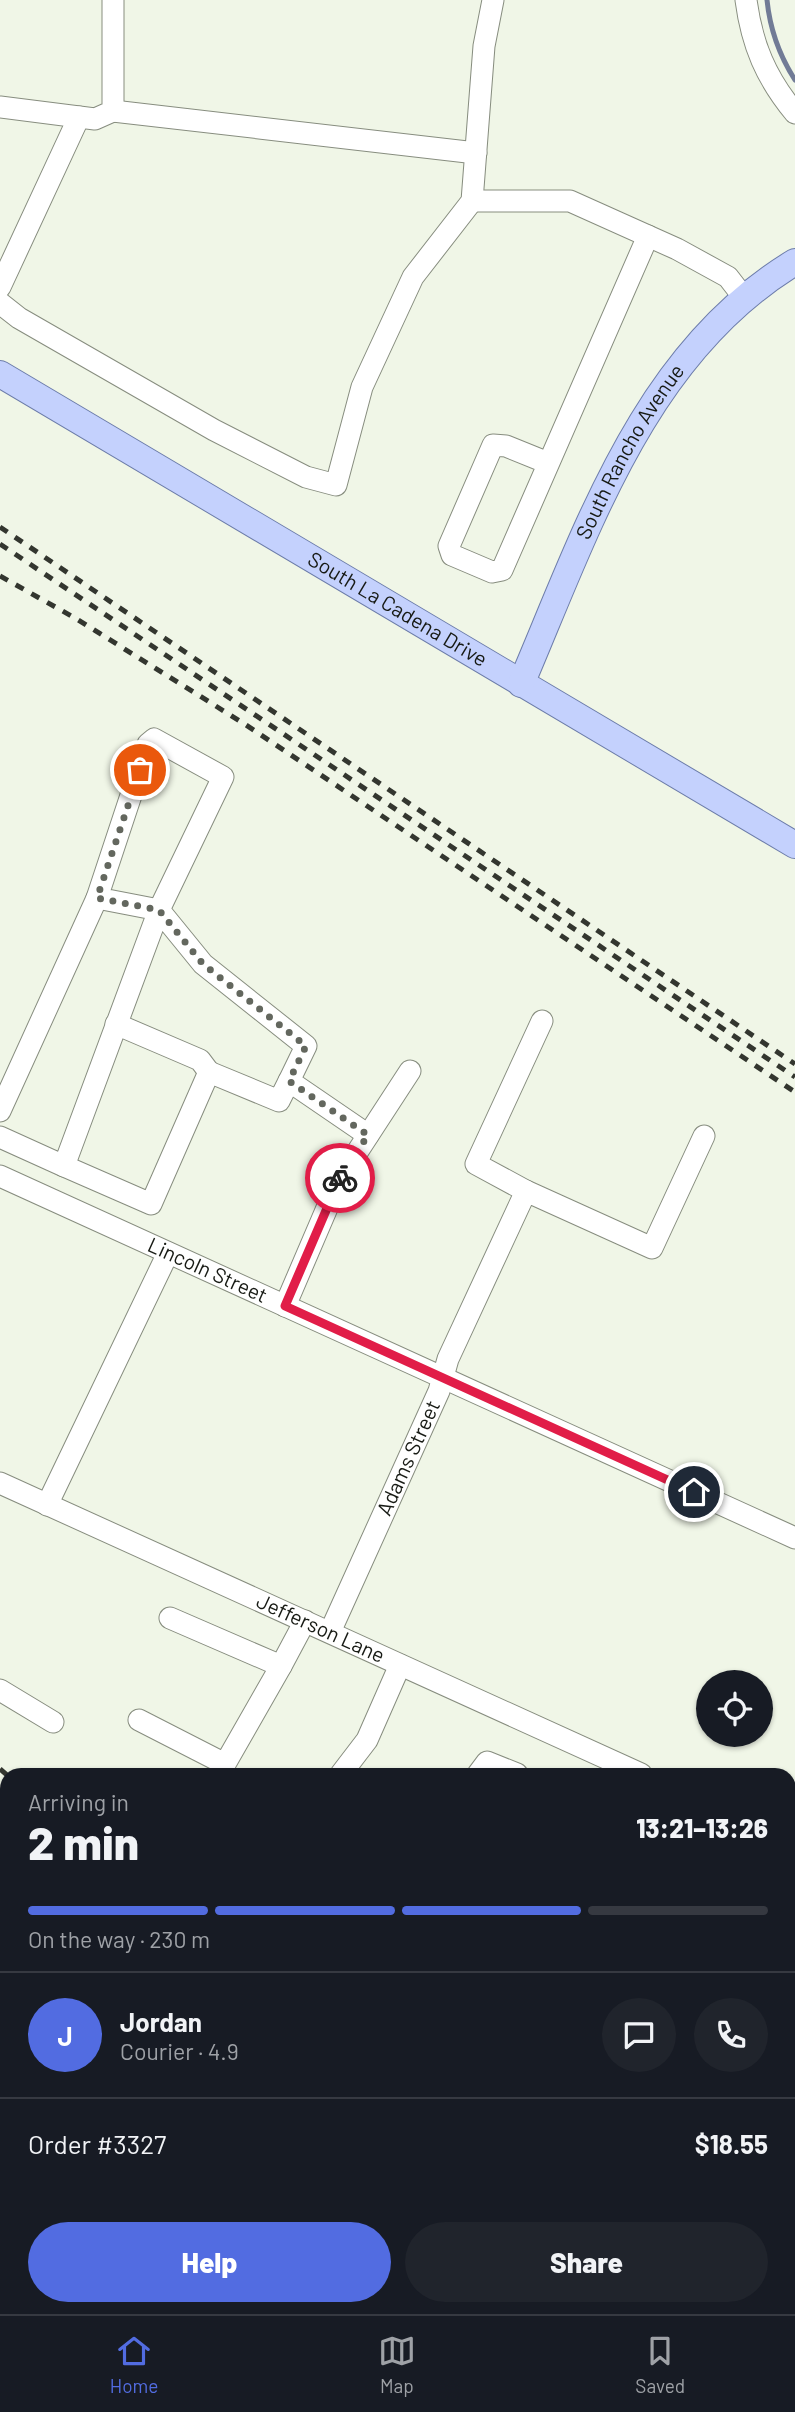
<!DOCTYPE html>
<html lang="en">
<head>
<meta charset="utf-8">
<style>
  body { margin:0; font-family:Barlow,sans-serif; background:#20242c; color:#f1f3f6; height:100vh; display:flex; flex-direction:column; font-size:26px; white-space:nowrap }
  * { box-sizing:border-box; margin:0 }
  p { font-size:23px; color:#9ea1a6 }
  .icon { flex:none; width:38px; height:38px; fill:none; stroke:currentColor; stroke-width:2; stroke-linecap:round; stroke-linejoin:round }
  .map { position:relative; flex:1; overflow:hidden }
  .sheet { position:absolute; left:0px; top:1768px; width:796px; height:548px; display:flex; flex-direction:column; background:#171b24; border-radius:21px 21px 0 0; box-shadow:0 2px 5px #0004 }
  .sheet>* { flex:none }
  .fabs { position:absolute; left:696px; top:1670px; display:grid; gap:14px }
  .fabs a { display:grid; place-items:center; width:77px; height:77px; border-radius:50%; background:#171b24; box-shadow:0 2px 5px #0004; font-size:35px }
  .pin { position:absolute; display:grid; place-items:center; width:60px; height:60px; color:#fff; margin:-30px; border:4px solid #fff; border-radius:50%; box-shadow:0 2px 7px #0007 }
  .courier { position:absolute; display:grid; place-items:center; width:70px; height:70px; margin:-35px; border:5px solid #e11d48; border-radius:50%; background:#fff; color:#222; box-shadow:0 2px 9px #0007 }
  .overview em { font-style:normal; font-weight:800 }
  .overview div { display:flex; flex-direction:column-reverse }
  .overview { display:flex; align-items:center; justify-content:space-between; height:119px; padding:0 28px }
  h1 { font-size:46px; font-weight:800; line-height:52px }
  .bar { display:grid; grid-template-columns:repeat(4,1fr); gap:10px 7px; align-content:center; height:84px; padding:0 28px }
  .bar i { height:9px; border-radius:5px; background:#363941 }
  .bar .current { background:#526ce1 }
  .bar p { grid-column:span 4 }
  .line { display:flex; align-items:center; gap:18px; padding:0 28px; border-top:2px solid #363941 }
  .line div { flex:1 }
  .round { display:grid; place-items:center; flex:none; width:74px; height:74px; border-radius:37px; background:#20242c }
  .button { display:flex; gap:14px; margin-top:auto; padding:14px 28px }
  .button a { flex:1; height:80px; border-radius:42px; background:#526ce1; color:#fff; font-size:28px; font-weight:800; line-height:80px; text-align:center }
  .button a+a { background:#20242c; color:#f1f3f6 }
  .dock { display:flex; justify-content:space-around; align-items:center; height:98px; border-top:2px solid #363941; background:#171b24; font-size:19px; color:#9ea1a6 }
  .dock a { display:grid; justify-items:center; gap:4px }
  .dock .current { color:#526ce1 }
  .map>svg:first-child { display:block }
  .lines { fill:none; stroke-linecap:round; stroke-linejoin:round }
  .stream { stroke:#717b96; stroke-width:5 }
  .minor-casing { stroke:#878d7f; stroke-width:23 }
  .major-casing { stroke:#6d7daa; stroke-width:28 }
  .minor { stroke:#fff; stroke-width:21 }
  .major { stroke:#c4d1fd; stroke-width:26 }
  .rail { stroke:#33362f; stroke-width:5; stroke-dasharray:9 9; stroke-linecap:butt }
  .done { stroke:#63675e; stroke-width:7; stroke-dasharray:0 12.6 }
  .route { stroke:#e11d48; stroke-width:9 }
  .labels { text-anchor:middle; stroke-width:5; stroke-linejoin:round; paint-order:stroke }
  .street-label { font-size:21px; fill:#171a14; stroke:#f0f6e7 }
</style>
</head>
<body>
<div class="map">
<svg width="795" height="2314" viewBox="0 0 795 2314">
  <rect width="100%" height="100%" fill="#f0f6e7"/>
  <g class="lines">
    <!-- stream -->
    <path class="stream" d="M 767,0 C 770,30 779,55 795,80"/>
    <defs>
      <g id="minor">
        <path d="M 746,0 C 752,45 766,78 795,113"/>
        <path d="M 0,107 L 95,119 L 113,111 L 113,0"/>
        <path d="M 113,111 L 476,153"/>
        <path d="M 472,201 L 570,201 L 677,249 L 728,277 L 745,299"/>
        <path d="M 0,287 L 79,117"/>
        <path d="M 0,303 L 19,318 L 214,430 L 306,477 L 336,485 L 362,387 L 413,277 L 472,201 L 484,46 L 493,0"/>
        <path d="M 548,463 L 506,446 L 493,445 L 449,546 L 452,555 L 492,572 L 502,570 L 648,236"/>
        <path d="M 116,1024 L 200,1060 L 209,1072"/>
        <path d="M 0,1111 L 97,898"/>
        <path d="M 0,1137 L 64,1166 L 159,910 L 97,898 L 148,744 L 154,739 L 223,777 L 159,910 L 203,964 L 306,1046 L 289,1081 L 368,1135"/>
        <path d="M 64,1166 L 151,1204 L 209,1072 L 279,1101 L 289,1081"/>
        <path id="s1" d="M 0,1176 L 795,1538"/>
        <path d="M 526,1191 L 476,1164 L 542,1021"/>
        <path d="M 285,1306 L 339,1180 L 410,1071"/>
        <path id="s2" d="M 0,1483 L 641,1774"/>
        <path d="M 47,1505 L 168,1253"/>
        <path d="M 170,1618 L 281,1666 L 305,1621"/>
        <path id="s3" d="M 330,1632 L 439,1391 L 448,1359 L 526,1191 L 652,1248 L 704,1136"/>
        <path d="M 0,1690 L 53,1722"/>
        <path d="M 139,1720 L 225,1764 L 281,1666"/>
        <path d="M 341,1774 L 367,1740 L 400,1665"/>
        <path d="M 478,1774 L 487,1762 L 517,1774"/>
        <path d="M 789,1842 L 795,1845"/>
        <path d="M 789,1901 L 795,1888"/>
        <path d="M 789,1922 L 795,1924"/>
        <path d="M 789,2092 L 795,2095"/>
        <path d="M 789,2164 L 795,2169"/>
      </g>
      <g id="major">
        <path id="s4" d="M 0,374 L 795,845"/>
        <path id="s5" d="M 521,684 C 587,530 644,353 795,262"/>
      </g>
    </defs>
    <!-- minor casing -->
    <use href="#minor" class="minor-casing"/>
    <!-- major casing -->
    <use href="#major" class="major-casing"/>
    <!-- minor -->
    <use href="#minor" class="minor"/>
    <!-- major -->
    <use href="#major" class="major"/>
    <!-- rail -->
    <g class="rail">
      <path d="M 0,527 L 795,1064"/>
      <path d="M 0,544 L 795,1077"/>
      <path d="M 0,576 L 75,618 L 243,723 L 795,1092"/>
      <path d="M 0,1769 L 7,1775"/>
      <path d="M 0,1796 L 7,1800"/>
      <path d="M 0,1810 L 7,1815"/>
      <path d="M 0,1824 L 7,1829"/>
      <path d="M 627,2308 L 630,2314"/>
      <path d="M 718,2308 L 727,2314"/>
      <path d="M 738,2308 L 747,2314"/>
      <path d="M 761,2308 L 769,2314"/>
    </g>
  </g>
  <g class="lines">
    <!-- done -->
    <path class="done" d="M 140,770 L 97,898 L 159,910 L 203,964 L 306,1046 L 289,1081 L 368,1135 L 340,1178"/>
    <!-- route -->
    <path class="route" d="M 340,1178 L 285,1306 L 694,1492"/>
  </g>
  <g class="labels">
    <!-- street labels -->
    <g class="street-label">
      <text dy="7" stroke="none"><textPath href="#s5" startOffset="257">South Rancho Avenue</textPath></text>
      <text dy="7" stroke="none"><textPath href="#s4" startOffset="462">South La Cadena Drive</textPath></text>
      <text dy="7" stroke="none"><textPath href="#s1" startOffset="228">Lincoln Street</textPath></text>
      <text dy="7" stroke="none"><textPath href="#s3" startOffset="191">Adams Street</textPath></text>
      <text dy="7" stroke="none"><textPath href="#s2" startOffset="352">Jefferson Lane</textPath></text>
    </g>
  </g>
</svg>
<div class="fabs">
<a><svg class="icon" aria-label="locate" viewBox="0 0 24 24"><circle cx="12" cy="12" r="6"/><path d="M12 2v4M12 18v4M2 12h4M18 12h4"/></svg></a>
</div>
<div class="pin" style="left:140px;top:770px;background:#ea580c"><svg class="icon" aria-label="bag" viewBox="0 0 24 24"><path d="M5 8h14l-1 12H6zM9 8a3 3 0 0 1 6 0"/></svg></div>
<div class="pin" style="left:694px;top:1492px;background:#1f2937"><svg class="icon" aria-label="home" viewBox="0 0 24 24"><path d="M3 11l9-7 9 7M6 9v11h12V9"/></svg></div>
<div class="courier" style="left:340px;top:1178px"><svg class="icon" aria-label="bike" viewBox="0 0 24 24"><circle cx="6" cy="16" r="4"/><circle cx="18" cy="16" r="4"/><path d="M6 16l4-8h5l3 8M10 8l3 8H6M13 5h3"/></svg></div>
<section class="sheet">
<div class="overview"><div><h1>2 min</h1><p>Arriving in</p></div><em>13:21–13:26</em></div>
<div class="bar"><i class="current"></i><i class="current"></i><i class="current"></i><i></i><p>On the way · 230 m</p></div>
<div class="line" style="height:126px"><b class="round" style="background:#526ce1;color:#fff">J</b><div><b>Jordan</b><p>Courier · 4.9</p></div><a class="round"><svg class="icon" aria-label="chat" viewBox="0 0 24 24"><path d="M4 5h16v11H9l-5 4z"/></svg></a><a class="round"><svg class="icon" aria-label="phone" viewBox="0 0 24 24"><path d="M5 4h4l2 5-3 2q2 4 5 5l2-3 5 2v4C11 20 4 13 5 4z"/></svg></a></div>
<div class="line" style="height:91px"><div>Order #3327</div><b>$18.55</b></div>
<div class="button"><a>Help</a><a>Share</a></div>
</section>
</div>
<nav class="dock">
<a class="current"><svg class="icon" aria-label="home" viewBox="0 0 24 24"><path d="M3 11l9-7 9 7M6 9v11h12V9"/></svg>Home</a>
<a><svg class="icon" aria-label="map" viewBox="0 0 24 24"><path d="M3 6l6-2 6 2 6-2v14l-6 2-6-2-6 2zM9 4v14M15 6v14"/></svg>Map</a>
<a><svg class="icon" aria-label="saved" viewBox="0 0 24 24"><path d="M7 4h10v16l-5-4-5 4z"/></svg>Saved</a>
</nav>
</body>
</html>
